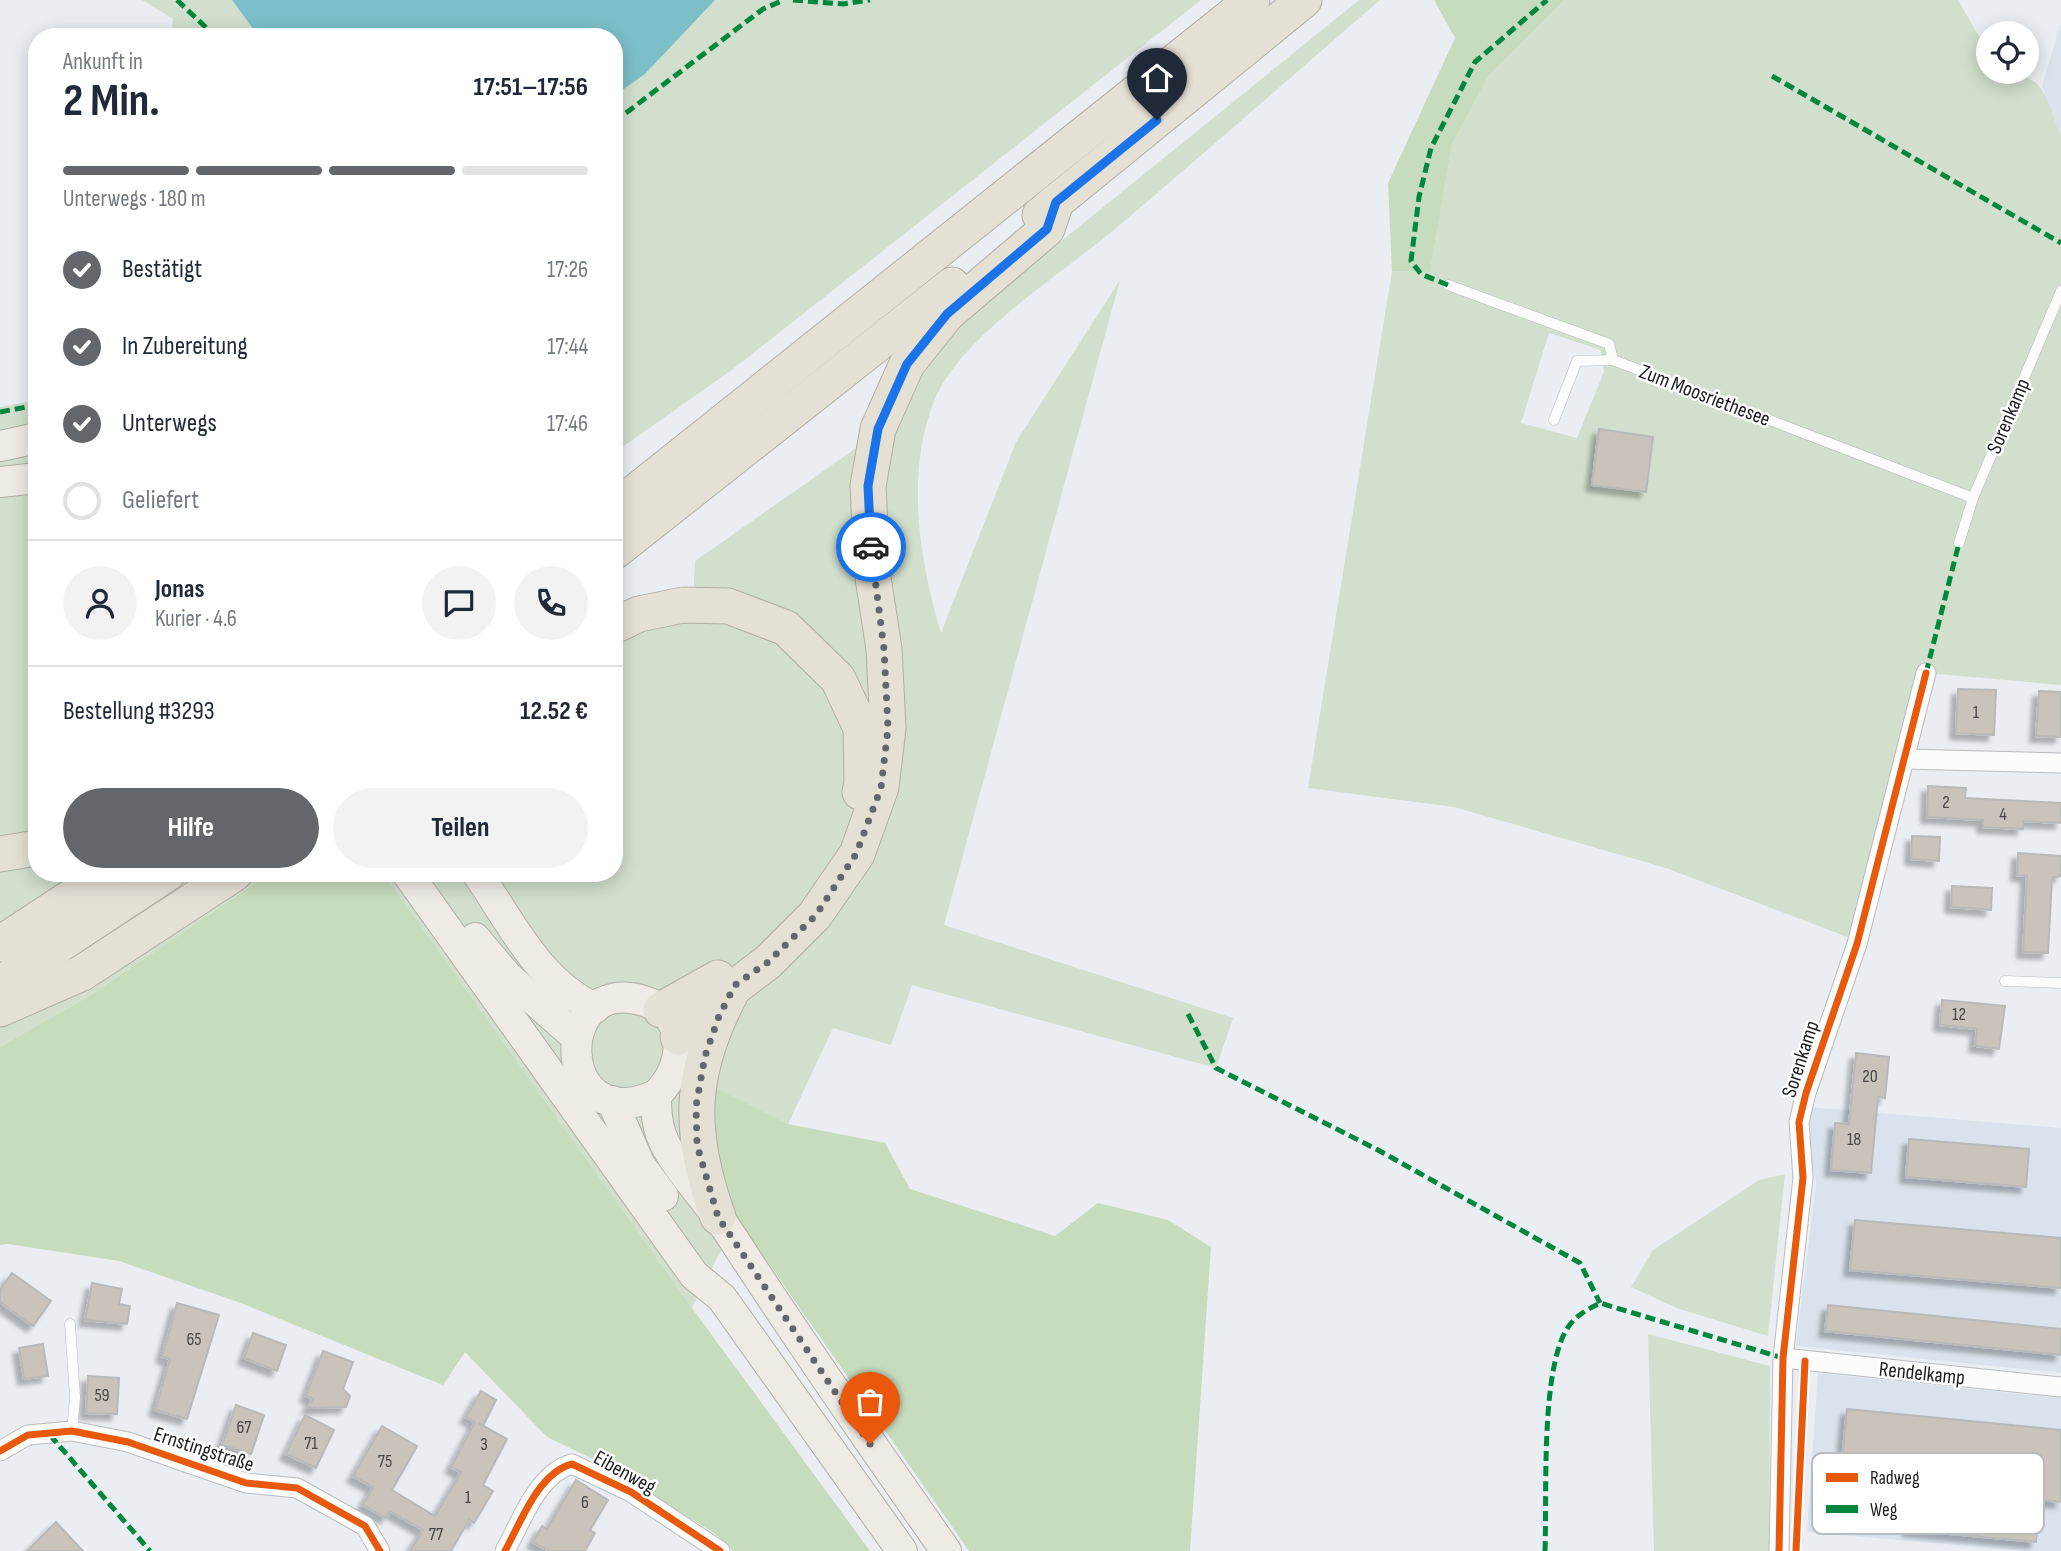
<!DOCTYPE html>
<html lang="de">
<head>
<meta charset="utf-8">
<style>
  body { margin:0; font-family:"Sofia Sans Condensed",sans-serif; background:#f2f2f3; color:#1f2937; height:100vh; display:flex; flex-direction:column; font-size:26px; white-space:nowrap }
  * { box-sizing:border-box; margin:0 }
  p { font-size:23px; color:#747a83 }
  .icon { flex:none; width:38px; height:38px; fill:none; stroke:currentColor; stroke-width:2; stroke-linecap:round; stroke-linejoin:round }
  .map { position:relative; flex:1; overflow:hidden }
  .details { position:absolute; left:28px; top:28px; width:595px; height:854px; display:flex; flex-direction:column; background:#fff; border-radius:28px; box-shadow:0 4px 18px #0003 }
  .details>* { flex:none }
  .tools { position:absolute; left:1976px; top:21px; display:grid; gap:14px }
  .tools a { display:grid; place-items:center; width:63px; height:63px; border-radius:50%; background:#fff; box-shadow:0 4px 18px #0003; font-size:35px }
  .pin { position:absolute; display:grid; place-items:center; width:60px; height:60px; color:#fff; margin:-72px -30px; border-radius:50% 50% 50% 0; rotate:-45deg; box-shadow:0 0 7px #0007 }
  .pin .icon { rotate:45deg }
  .courier { position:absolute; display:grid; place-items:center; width:70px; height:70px; margin:-35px; border:5px solid #1a73e8; border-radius:50%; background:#fff; color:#222; box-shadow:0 2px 9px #0007 }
  .summary em { font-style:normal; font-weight:700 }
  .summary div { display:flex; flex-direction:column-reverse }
  .summary { display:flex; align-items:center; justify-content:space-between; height:119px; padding:0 35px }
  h1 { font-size:46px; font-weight:700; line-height:52px }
  .bar { display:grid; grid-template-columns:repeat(4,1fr); gap:10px 7px; align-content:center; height:84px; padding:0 35px }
  .bar i { height:9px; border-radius:5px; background:#e0e1e3 }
  .bar .on { background:#63666a }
  .bar p { grid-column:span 4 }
  .line { display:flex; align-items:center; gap:18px; padding:0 35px; border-top:2px solid #e0e1e3 }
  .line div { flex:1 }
  .round { display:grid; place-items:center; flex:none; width:74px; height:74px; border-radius:37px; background:#f2f2f3 }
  ol { padding:0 35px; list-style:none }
  li { display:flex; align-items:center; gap:21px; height:77px }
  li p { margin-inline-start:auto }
  li .icon { padding:7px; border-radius:50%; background:#63666a; color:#fff; stroke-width:4 }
  li:last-child { color:#747a83 }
  li i { width:38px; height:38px; border:4px solid #e0e1e3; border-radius:50% }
  .primary-button { display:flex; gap:14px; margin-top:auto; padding:14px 35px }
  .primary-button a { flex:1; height:80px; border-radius:42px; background:#63666a; color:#fff; font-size:28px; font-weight:700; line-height:80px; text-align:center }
  .primary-button a+a { background:#f2f2f3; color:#1f2937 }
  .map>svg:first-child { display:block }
  .built { fill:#dae3ed }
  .green { fill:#d1dfcc; fill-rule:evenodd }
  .forest { fill:#c7dbbd }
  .water { fill:#7dbfc8 }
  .building { fill:#c9c3ba; stroke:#b8b9ba; stroke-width:2; filter:url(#shadow) }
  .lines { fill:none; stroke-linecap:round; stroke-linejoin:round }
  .lane-casing { stroke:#b8bbbf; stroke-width:11 }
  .street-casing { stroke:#b8bbbf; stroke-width:21 }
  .primary-casing { stroke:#b1aea3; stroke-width:32 }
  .highway-casing { stroke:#b1aea3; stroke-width:37 }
  .lane { stroke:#fcfcfd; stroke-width:10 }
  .street { stroke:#fcfcfd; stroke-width:19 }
  .primary { stroke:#eeebe5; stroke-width:30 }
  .highway { stroke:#e5e0d4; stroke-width:35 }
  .quiet { stroke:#00873e; stroke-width:5; stroke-dasharray:10 5; stroke-linecap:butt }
  .cycleway-casing { stroke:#fff; stroke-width:11 }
  .cycleway { stroke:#e8590c; stroke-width:7 }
  .done { stroke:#63666a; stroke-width:7; stroke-dasharray:0 12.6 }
  .route { stroke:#1a73e8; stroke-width:9 }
  .labels { text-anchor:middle; stroke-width:5; stroke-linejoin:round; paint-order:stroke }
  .number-label { font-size:18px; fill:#464646 }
  .street-label { font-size:21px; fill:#1a1d20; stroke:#fff }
  .key { fill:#fff; stroke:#babbbc; stroke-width:2 }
  .key-label { font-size:19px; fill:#1a1d20 }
</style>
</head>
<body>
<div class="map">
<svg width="2061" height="1551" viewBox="0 0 2061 1551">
  <defs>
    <filter id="shadow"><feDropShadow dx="-6" dy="6" stdDeviation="2" flood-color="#0004"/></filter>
  </defs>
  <rect width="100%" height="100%" fill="#eaeef3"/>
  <!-- built -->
  <g class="built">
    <path d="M 2061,23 L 2061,136 L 2042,86 Z"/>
    <path d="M 1809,1107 L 2061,1128 L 2061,1373 L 1796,1346 L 1816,1182 L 1807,1144 Z"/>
    <path d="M 1818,1373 L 2061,1398 L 2061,1551 L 2024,1551 L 1807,1532 Z"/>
  </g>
  <!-- green -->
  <g class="green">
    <path d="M 142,0 L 232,0 L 259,37 L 171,37 L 173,19 Z"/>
    <path d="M 715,0 L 1201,0 L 733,369 L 614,453 L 614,96 L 645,74 Z"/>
    <path d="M 1359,0 L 1380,0 C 1292,76 1204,154 1115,229 C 1062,274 961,336 935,399 C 905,472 919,560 941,633 L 1016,442 L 1120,280 L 944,925 L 1233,1018 L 1216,1068 L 912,985 L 891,1045 L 833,1028 L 788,1124 L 711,1087 L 712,1155 L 737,1218 L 692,1308 L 383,873 L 614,873 L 614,646 L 639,631 L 692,620 L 695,561 L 902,416 L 920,377 L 948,337 L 981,306 Z"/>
    <path d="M 1565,0 L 1958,0 L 1988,52 L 1988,72 C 2045,72 2043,89 2061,136 L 2061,685 L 1926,673 L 1850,938 L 1666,868 L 1454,807 L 1308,788 L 1392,271 L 1430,272 L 1452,144 L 1489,75 ZM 1549,333 L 1601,350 L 1604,372 L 1577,438 L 1521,423 Z"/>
    <path d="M 37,400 L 37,873 L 270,873 L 94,993 L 0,1047 L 0,407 Z"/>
    <path d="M 1785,1174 L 1768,1336 L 1679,1309 L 1631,1287 L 1653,1250 L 1759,1180 Z"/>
    <path d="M 1648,1334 L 1770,1366 L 1769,1551 L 1654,1551 Z"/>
  </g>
  <!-- forest -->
  <g class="forest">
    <path d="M 1434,0 L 1565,0 L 1489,75 L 1452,144 L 1430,272 L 1392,271 L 1388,183 L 1455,38 Z"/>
    <path d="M 270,873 L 383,873 L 692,1308 L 870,1551 L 733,1551 L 714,1533 L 593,1459 L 547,1437 L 465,1352 L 443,1385 L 238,1302 L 119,1261 L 8,1244 L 0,1245 L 0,1047 L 94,993 Z"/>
    <path d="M 711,1086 L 788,1124 L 885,1143 L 910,1189 L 1055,1236 L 1098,1203 L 1168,1220 L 1211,1247 L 1190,1551 L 969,1551 L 737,1218 L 712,1155 Z"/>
  </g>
  <!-- water -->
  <path class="water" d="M 232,0 L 715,0 L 645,74 L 614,96 L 614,37 L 259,37 Z"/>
  <!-- building -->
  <g class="building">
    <path d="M 1599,429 L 1653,437 L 1646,492 L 1592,485 Z"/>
    <path d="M 1958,689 L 1996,690 L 1994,735 L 1956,733 Z"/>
    <path d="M 2039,691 L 2061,692 L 2061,737 L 2036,736 Z"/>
    <path d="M 1928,786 L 1966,788 L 1965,798 L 2061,803 L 2061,823 L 2023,821 L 2023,829 L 1983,827 L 1983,820 L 1927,817 Z"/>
    <path d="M 1912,836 L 1940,837 L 1939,861 L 1911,859 Z"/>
    <path d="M 2018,853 L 2061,856 L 2061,876 L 2052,878 L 2048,953 L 2023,952 L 2027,876 L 2017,875 Z"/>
    <path d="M 1952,886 L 1992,888 L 1991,910 L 1951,907 Z"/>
    <path d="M 1942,1000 L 2005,1006 L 1999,1049 L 1975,1046 L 1977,1029 L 1940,1025 Z"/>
    <path d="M 1856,1053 L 1889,1057 L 1885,1098 L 1878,1097 L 1871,1173 L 1831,1170 L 1835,1123 L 1849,1124 Z"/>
    <path d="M 1909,1139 L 2029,1149 L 2026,1187 L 1906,1177 Z"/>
    <path d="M 1855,1220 L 2061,1238 L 2061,1288 L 1850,1270 Z"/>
    <path d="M 12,1273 L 51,1301 L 33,1326 L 0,1302 L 0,1290 Z"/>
    <path d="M 92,1283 L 122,1289 L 119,1304 L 130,1306 L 127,1324 L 85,1320 Z"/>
    <path d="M 177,1303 L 219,1315 L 187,1419 L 155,1410 L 170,1359 L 162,1357 Z"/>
    <path d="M 1828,1305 L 2061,1329 L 2061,1355 L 1825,1331 Z"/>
    <path d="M 253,1333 L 286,1345 L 277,1371 L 244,1358 Z"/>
    <path d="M 43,1344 L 48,1376 L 24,1379 L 19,1348 Z"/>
    <path d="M 323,1351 L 353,1362 L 343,1389 L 350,1396 L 346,1407 L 308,1408 L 313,1399 L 306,1396 Z"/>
    <path d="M 88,1376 L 119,1378 L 117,1414 L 86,1413 Z"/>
    <path d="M 481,1391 L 496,1400 L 483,1426 L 478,1423 L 507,1439 L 483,1485 L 493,1491 L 474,1523 L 469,1520 L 451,1551 L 410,1551 L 423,1530 L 390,1511 L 386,1518 L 363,1505 L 373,1487 L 353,1476 L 382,1426 L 417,1446 L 392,1490 L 435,1516 L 461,1472 L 451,1467 L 475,1422 L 466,1417 Z"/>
    <path d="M 236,1405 L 264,1415 L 251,1454 L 222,1445 Z"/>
    <path d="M 1847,1409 L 2061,1430 L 2061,1502 L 2039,1500 L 2036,1542 L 1908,1530 L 1912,1487 L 1840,1480 Z"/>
    <path d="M 305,1415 L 334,1430 L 316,1468 L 286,1454 Z"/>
    <path d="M 576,1480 L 608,1500 L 590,1530 L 595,1533 L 585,1551 L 549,1551 L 533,1542 L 542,1526 L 547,1529 Z"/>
    <path d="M 56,1522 L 83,1551 L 27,1551 Z"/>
  </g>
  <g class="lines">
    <defs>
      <g id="lane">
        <path d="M 1448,285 L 1609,344 L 1613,360"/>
        <path d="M 1554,420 L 1577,361 L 1613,360 L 1973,498"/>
        <path d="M 1959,543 L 1973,498 L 2061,291"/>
        <path d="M 2005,981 L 2061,983"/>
        <path d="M 70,1324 L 75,1397 L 72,1431"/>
      </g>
      <g id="street">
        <path d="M 1904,759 L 2061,763"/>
        <path d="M 1783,1358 L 2061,1387"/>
        <path d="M 0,1451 L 28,1435 L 72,1431 L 128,1442 L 246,1483 L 297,1488 L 365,1526 L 380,1551"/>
        <path d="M 505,1551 C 521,1522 538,1473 572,1464 L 631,1492 L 720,1551"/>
        <path d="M 1779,1551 L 1783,1358 L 1803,1178 L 1799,1122 L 1806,1093 L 1857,944 L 1926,673"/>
      </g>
      <g id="primary">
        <path d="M 0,446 L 37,438"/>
        <path d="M 0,482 L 37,478"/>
        <path d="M 407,873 L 694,1275 L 722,1298 L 902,1551"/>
        <path d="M 477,873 C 511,922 539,983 595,1008"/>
        <path d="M 475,938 L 507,976 L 576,1037"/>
        <path d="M 656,1095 C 555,1141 549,972 644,1001 C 690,1015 686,1067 656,1095 C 656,1113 657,1129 666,1146 C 683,1177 708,1201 728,1231 C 798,1339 872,1445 946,1551"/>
        <path d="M 612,1101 L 640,1165 L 663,1196"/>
      </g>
      <g id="highway">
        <path d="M 1040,215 L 1304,0"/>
        <path d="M 614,509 L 1252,0"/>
        <path d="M 614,552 L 952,285"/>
        <path d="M 614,626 L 639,614 L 683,605 L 728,606 L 786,628 L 838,679 L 861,728 L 862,783 L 860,792"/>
        <path d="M 0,854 L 37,848"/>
        <path d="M 0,944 L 108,873"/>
        <path d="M 0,984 L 168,873"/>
        <path d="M 0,1009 L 82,973 L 235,873"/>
        <path d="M 661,1010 L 718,978"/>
        <path d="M 678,1037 L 705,1010 L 768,962 L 815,915 L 857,854 L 881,787 L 888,728 L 884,649 L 872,571 L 868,486 L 878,429 L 907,364 L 947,314 L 1047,229 L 1056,202"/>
        <path d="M 718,1217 C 688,1133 688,1075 730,995"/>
      </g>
    </defs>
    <!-- lane casing -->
    <use href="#lane" class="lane-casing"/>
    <!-- street casing -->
    <use href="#street" class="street-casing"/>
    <!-- primary casing -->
    <use href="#primary" class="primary-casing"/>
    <!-- highway casing -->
    <use href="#highway" class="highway-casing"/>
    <!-- lane -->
    <use href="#lane" class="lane"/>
    <!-- street -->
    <use href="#street" class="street"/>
    <!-- primary -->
    <use href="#primary" class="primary"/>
    <!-- highway -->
    <use href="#highway" class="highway"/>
    <!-- quiet -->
    <g class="quiet">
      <path d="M 177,0 L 216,37"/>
      <path d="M 793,0 L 843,4 L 870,0"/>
      <path d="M 1772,76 L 2061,243"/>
      <path d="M 614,122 L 763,9 L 784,0"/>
      <path d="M 1448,285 L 1421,274 L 1411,261 L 1419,197 L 1431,148 L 1475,62 L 1547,0"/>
      <path d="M 0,412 L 37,405"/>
      <path d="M 1926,673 L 1959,543"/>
      <path d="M 1188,1014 L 1216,1068 L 1378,1150 L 1580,1263 L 1600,1303"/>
      <path d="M 50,1435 L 150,1551"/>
      <path d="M 1545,1551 C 1547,1495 1541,1382 1564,1334 C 1572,1318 1584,1311 1600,1303 L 1783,1358"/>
    </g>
    <defs>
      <g id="cycleway">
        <path d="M 0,1451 L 28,1435 L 72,1431 L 128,1442 L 246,1483 L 297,1488 L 365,1526 L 380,1551"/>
        <path d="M 505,1551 C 521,1522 538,1473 572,1464 L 631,1492 L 720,1551"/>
        <path d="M 1779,1551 L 1783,1358 L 1803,1178 L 1799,1122 L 1806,1093 L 1857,944 L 1926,673"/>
        <path d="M 1796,1551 L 1805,1361"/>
      </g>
    </defs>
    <!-- cycleway casing -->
    <use href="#cycleway" class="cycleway-casing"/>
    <!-- cycleway -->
    <use href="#cycleway" class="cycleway"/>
  </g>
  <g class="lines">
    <!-- done -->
    <path class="done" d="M 870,1444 L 718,1217 L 697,1145 L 696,1106 L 705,1056 L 719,1016 L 735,985 L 768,962 L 816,915 L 856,854 L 881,788 L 888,728 L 884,649 L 871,547"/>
    <!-- route -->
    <path class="route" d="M 871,547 L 868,486 L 878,429 L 907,364 L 947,314 L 1047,229 L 1056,202 L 1157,120"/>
  </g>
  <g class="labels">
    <!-- number labels -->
    <g class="number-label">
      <text x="1976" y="718">1</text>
      <text x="1946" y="808">2</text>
      <text x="2003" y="820">4</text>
      <text x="1959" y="1020">12</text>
      <text x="1870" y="1082">20</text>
      <text x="1854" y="1145">18</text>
      <text x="194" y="1345">65</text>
      <text x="102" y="1401">59</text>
      <text x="244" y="1433">67</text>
      <text x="311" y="1449">71</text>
      <text x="484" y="1450">3</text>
      <text x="385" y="1467">75</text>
      <text x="468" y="1503">1</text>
      <text x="585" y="1508">6</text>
      <text x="436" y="1540">77</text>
    </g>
    <!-- street labels -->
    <g class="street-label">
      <text transform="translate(1705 395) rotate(21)" y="7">Zum Moosriethesee</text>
      <text transform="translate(2008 416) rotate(-67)" y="7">Sorenkamp</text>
      <text transform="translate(1800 1059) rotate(-72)" y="7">Sorenkamp</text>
      <text transform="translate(1922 1373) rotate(6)" y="7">Rendelkamp</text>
      <text transform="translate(204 1449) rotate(18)" y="7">Ernstingstraße</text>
      <text transform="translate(625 1472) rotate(29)" y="7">Eibenweg</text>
    </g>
  </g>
  <!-- legend -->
  <rect x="1812" y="1453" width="232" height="81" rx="10" class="key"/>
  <rect x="1826" y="1473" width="32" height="9" fill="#e8590c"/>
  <rect x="1826" y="1505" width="32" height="8" fill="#00873e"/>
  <g class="key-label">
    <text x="1870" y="1484">Radweg</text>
    <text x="1870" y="1516">Weg</text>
  </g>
</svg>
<div class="tools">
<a><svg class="icon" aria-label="locate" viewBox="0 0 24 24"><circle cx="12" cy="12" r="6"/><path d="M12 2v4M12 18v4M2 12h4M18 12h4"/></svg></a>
</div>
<div class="pin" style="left:870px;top:1444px;background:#ea580c"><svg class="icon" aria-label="bag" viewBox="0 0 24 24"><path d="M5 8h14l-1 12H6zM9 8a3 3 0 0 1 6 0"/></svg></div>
<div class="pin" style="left:1157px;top:120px;background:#1f2937"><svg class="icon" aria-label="home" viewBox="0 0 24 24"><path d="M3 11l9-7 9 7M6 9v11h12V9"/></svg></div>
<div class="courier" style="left:871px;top:547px"><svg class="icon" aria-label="car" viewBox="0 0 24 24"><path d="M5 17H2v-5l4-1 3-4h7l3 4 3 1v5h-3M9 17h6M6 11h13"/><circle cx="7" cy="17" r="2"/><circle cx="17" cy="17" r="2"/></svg></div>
<section class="details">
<div class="summary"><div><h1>2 Min.</h1><p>Ankunft in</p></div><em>17:51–17:56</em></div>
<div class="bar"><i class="on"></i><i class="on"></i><i class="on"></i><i></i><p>Unterwegs · 180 m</p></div>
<ol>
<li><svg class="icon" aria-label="check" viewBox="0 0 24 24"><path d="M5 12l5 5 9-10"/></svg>Bestätigt<p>17:26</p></li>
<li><svg class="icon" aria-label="check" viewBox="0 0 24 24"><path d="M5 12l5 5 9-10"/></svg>In Zubereitung<p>17:44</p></li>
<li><svg class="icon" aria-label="check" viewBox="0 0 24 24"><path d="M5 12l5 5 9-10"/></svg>Unterwegs<p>17:46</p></li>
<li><i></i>Geliefert</li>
</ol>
<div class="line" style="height:126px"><a class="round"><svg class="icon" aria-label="person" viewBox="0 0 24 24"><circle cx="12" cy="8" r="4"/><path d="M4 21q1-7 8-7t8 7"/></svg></a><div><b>Jonas</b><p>Kurier · 4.6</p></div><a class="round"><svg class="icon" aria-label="chat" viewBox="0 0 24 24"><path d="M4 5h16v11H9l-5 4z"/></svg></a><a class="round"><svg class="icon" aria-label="phone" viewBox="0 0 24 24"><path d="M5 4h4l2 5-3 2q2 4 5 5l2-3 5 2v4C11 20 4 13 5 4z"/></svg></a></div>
<div class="line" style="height:91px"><div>Bestellung #3293</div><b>12.52 €</b></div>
<div class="primary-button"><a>Hilfe</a><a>Teilen</a></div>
</section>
</div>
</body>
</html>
